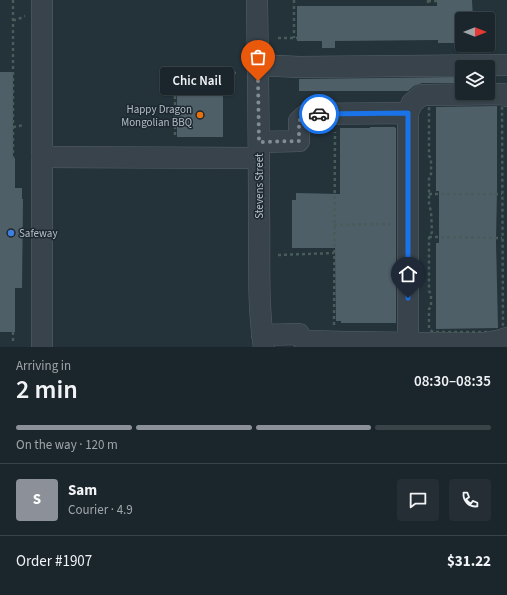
<!DOCTYPE html>
<html lang="en">
<head>
<meta charset="utf-8">
<style>
  body { margin:0; font-family:"Source Sans 3",sans-serif; background:#242e34; color:#f1f3f6; height:100vh; display:flex; flex-direction:column; font-size:15px; white-space:nowrap }
  * { box-sizing:border-box; margin:0 }
  p { font-size:13px; color:#a0a5a9 }
  .icon { flex:none; width:22px; height:22px; fill:none; stroke:currentColor; stroke-width:2; stroke-linecap:round; stroke-linejoin:round }
  .map { position:relative; height:347px; overflow:hidden }
  .sheet { display:flex; flex-direction:column; background:#1b262c; flex:1 }
  .sheet>* { flex:none }
  .needle { width:26px; rotate:90deg }
  .buttons { position:absolute; left:455px; top:12px; display:grid; gap:8px }
  .buttons a { display:grid; place-items:center; width:40px; height:40px; border-radius:4px; background:#1b262c; box-shadow:0 1px 3px #0004,0 0 0 1px #394348; font-size:20px }
  .pin { position:absolute; display:grid; place-items:center; width:34px; height:34px; color:#fff; margin:-41px -17px; border-radius:50% 50% 50% 0; rotate:-45deg; box-shadow:0 0 4px #0007 }
  .pin .icon { rotate:45deg }
  .courier { position:absolute; display:grid; place-items:center; width:40px; height:40px; margin:-20px; border:3px solid #1a73e8; border-radius:50%; background:#fff; color:#222; box-shadow:0 1px 5px #0007 }
  .bubble { position:absolute; height:28px; border-radius:4px; background:#1b262c; box-shadow:0 1px 3px #0004,0 0 0 1px #394348; font-size:13px; font-weight:600; line-height:28px; text-align:center }
  .headline em { font-style:normal; font-weight:600 }
  .headline div { display:flex; flex-direction:column-reverse }
  .headline { display:flex; align-items:center; justify-content:space-between; height:68px; padding:0 16px }
  h1 { font-size:26px; font-weight:600; line-height:30px }
  .bar { display:grid; grid-template-columns:repeat(4,1fr); gap:6px 4px; align-content:center; height:48px; padding:0 16px }
  .bar i { height:5px; border-radius:3px; background:#394348 }
  .bar .on { background:#8c9099 }
  .bar p { grid-column:span 4 }
  .line { display:flex; align-items:center; gap:10px; padding:0 16px; border-top:1px solid #394348 }
  .line div { flex:1 }
  .round { display:grid; place-items:center; flex:none; width:42px; height:42px; border-radius:4px; background:#242e34 }
  .map>svg:first-child { display:block }
  .building { fill:#4f5f68 }
  .lines { fill:none; stroke-linecap:round; stroke-linejoin:round }
  .minor-casing { stroke:#566169; stroke-width:22 }
  .path { stroke:#485c5a; stroke-width:2.5; stroke-dasharray:3 3; stroke-linecap:butt }
  .minor { stroke:#38434b; stroke-width:21 }
  .done { stroke:#818d95; stroke-width:4; stroke-dasharray:0 7.2 }
  .route { stroke:#1a73e8; stroke-width:5 }
  .food-dot { fill:#e8710a; stroke:#1d2830; stroke-width:1.5 }
  .shop-dot { fill:#3f7fe0; stroke:#1d2830; stroke-width:1.5 }
  .labels { text-anchor:middle; stroke-width:3; stroke-linejoin:round; paint-order:stroke }
  .poi-label { font-size:11px; fill:#b3bec6; stroke:#1d2830; text-anchor:end }
  .street-label { font-size:11px; fill:#b3bec6; stroke:#1d2830 }
</style>
</head>
<body>
<div class="map">
<svg width="507" height="347" viewBox="0 0 507 347">
  <rect width="100%" height="100%" fill="#24323a"/>
  <!-- building -->
  <g class="building">
    <path d="M 437,0 L 472,0 L 473,19 L 462,19 L 462,43 L 438,43 L 438,40 L 335,41 L 335,48 L 322,48 L 322,41 L 297,41 L 297,6 L 437,6 Z"/>
    <path d="M 0,72 L 13,72 L 13,158 L 15,158 L 15,188 L 22,188 L 22,199 L 23,199 L 22,288 L 15,288 L 15,332 L 0,332 Z"/>
    <rect x="177" y="77" width="46" height="60"/>
    <path d="M 458,77 L 458,83 L 422,83 L 414,86 L 408,91 L 299,91 L 299,79 Z"/>
    <path d="M 497,106 L 497,189 L 496,242 L 498,328 L 436,329 L 436,243 L 439,243 L 439,191 L 436,191 L 436,107 Z"/>
    <path d="M 370,127 L 395,127 L 395,128 L 396,128 L 396,323 L 341,323 L 341,321 L 336,321 L 335,248 L 292,248 L 292,200 L 296,200 L 296,193 L 340,194 L 340,128 L 370,128 Z"/>
  </g>
  <g class="lines">
    <defs>
      <g id="minor">
        <path d="M 257,0 C 258,70 259,140 259,210 C 260,255 257,302 264,347"/>
        <path d="M 258,65 L 299,67 L 507,65"/>
        <path d="M 408,113 L 412,103 L 422,95 L 503,94 L 507,96"/>
        <path d="M 259,142 L 299,141 L 299,121 L 307,114 L 408,113 L 408,343"/>
        <path d="M 42,157 L 259,158"/>
        <path d="M 262,335 L 299,334 L 301,338 L 306,341 C 350,342 395,343 440,343 C 461,343 488,346 507,338"/>
        <path d="M 42,347 L 42,0"/>
      </g>
    </defs>
    <!-- minor casing -->
    <use href="#minor" class="minor-casing"/>
    <!-- path -->
    <g class="path">
      <path d="M 13,0 L 13,158"/>
      <path d="M 294,0 L 294,38"/>
      <path d="M 428,0 L 428,6"/>
      <path d="M 428,1 L 437,1"/>
      <path d="M 13,20 L 16,20 L 25,16"/>
      <path d="M 278,38 L 297,38"/>
      <path d="M 429,100 L 500,101 L 502,102 L 503,330 L 501,332 L 433,332 L 429,329 L 429,309 L 431,307 L 431,294 L 429,291 L 429,238 L 432,232 L 431,211 L 429,205 L 429,176 L 431,174 L 431,158 L 429,156 Z"/>
      <path d="M 13,127 L 24,125"/>
      <path d="M 175,135 L 175,73 L 238,73"/>
      <path d="M 429,194 L 502,194"/>
      <path d="M 334,225 L 391,224"/>
      <path d="M 429,237 L 502,238"/>
      <path d="M 278,255 L 334,253"/>
      <path d="M 334,325 L 335,132"/>
      <path d="M 13,332 L 13,344"/>
    </g>
    <!-- minor -->
    <use href="#minor" class="minor"/>
  </g>
  <g class="lines">
    <!-- done -->
    <path class="done" d="M 258,81 L 259,142 L 299,141 L 299,121 L 307,114 L 319,114"/>
    <!-- route -->
    <path class="route" d="M 319,114 L 408,113 L 408,298"/>
  </g>
  <!-- markers -->
  <circle class="food-dot" cx="200" cy="115" r="4"/>
  <circle class="shop-dot" cx="11" cy="233" r="4"/>
  <g class="labels">
    <!-- poi labels -->
    <g class="poi-label">
      <text x="192" y="113">Happy Dragon<tspan x="192" dy="13">Mongolian BBQ</tspan></text>
      <text x="19" y="237" text-anchor="start">Safeway</text>
    </g>
    <!-- street labels -->
    <g class="street-label">
      <text transform="translate(259 186) rotate(-90)" y="4">Stevens Street</text>
    </g>
  </g>
</svg>
<div class="buttons">
<a><svg class="needle" viewBox="-14 -14 28 28"><path d="M0-13l5 13h-10z" fill="#e53935"/><path d="M0 13l5-13h-10z" fill="#a0a5a9"/></svg></a>
<a><svg class="icon" aria-label="layers" viewBox="0 0 24 24"><path d="M12 4l9 5-9 5-9-5zM3 14l9 5 9-5"/></svg></a>
</div>
<div class="pin" style="left:258px;top:81px;background:#ea580c"><svg class="icon" aria-label="bag" viewBox="0 0 24 24"><path d="M5 8h14l-1 12H6zM9 8a3 3 0 0 1 6 0"/></svg></div>
<div class="pin" style="left:408px;top:298px;background:#1f2937"><svg class="icon" aria-label="home" viewBox="0 0 24 24"><path d="M3 11l9-7 9 7M6 9v11h12V9"/></svg></div>
<div class="courier" style="left:319px;top:114px"><svg class="icon" aria-label="car" viewBox="0 0 24 24"><path d="M5 17H2v-5l4-1 3-4h7l3 4 3 1v5h-3M9 17h6M6 11h13"/><circle cx="7" cy="17" r="2"/><circle cx="17" cy="17" r="2"/></svg></div>
<div class="bubble" style="left:160px;top:67px;width:74px">Chic Nail</div>
</div>
<section class="sheet">
<div class="headline"><div><h1>2 min</h1><p>Arriving in</p></div><em>08:30–08:35</em></div>
<div class="bar"><i class="on"></i><i class="on"></i><i class="on"></i><i></i><p>On the way · 120 m</p></div>
<div class="line" style="height:72px"><b class="round" style="background:#8c9099;color:#fff">S</b><div><b>Sam</b><p>Courier · 4.9</p></div><a class="round"><svg class="icon" aria-label="chat" viewBox="0 0 24 24"><path d="M4 5h16v11H9l-5 4z"/></svg></a><a class="round"><svg class="icon" aria-label="phone" viewBox="0 0 24 24"><path d="M5 4h4l2 5-3 2q2 4 5 5l2-3 5 2v4C11 20 4 13 5 4z"/></svg></a></div>
<div class="line" style="height:52px"><div>Order #1907</div><b>$31.22</b></div>
</section>
</body>
</html>
